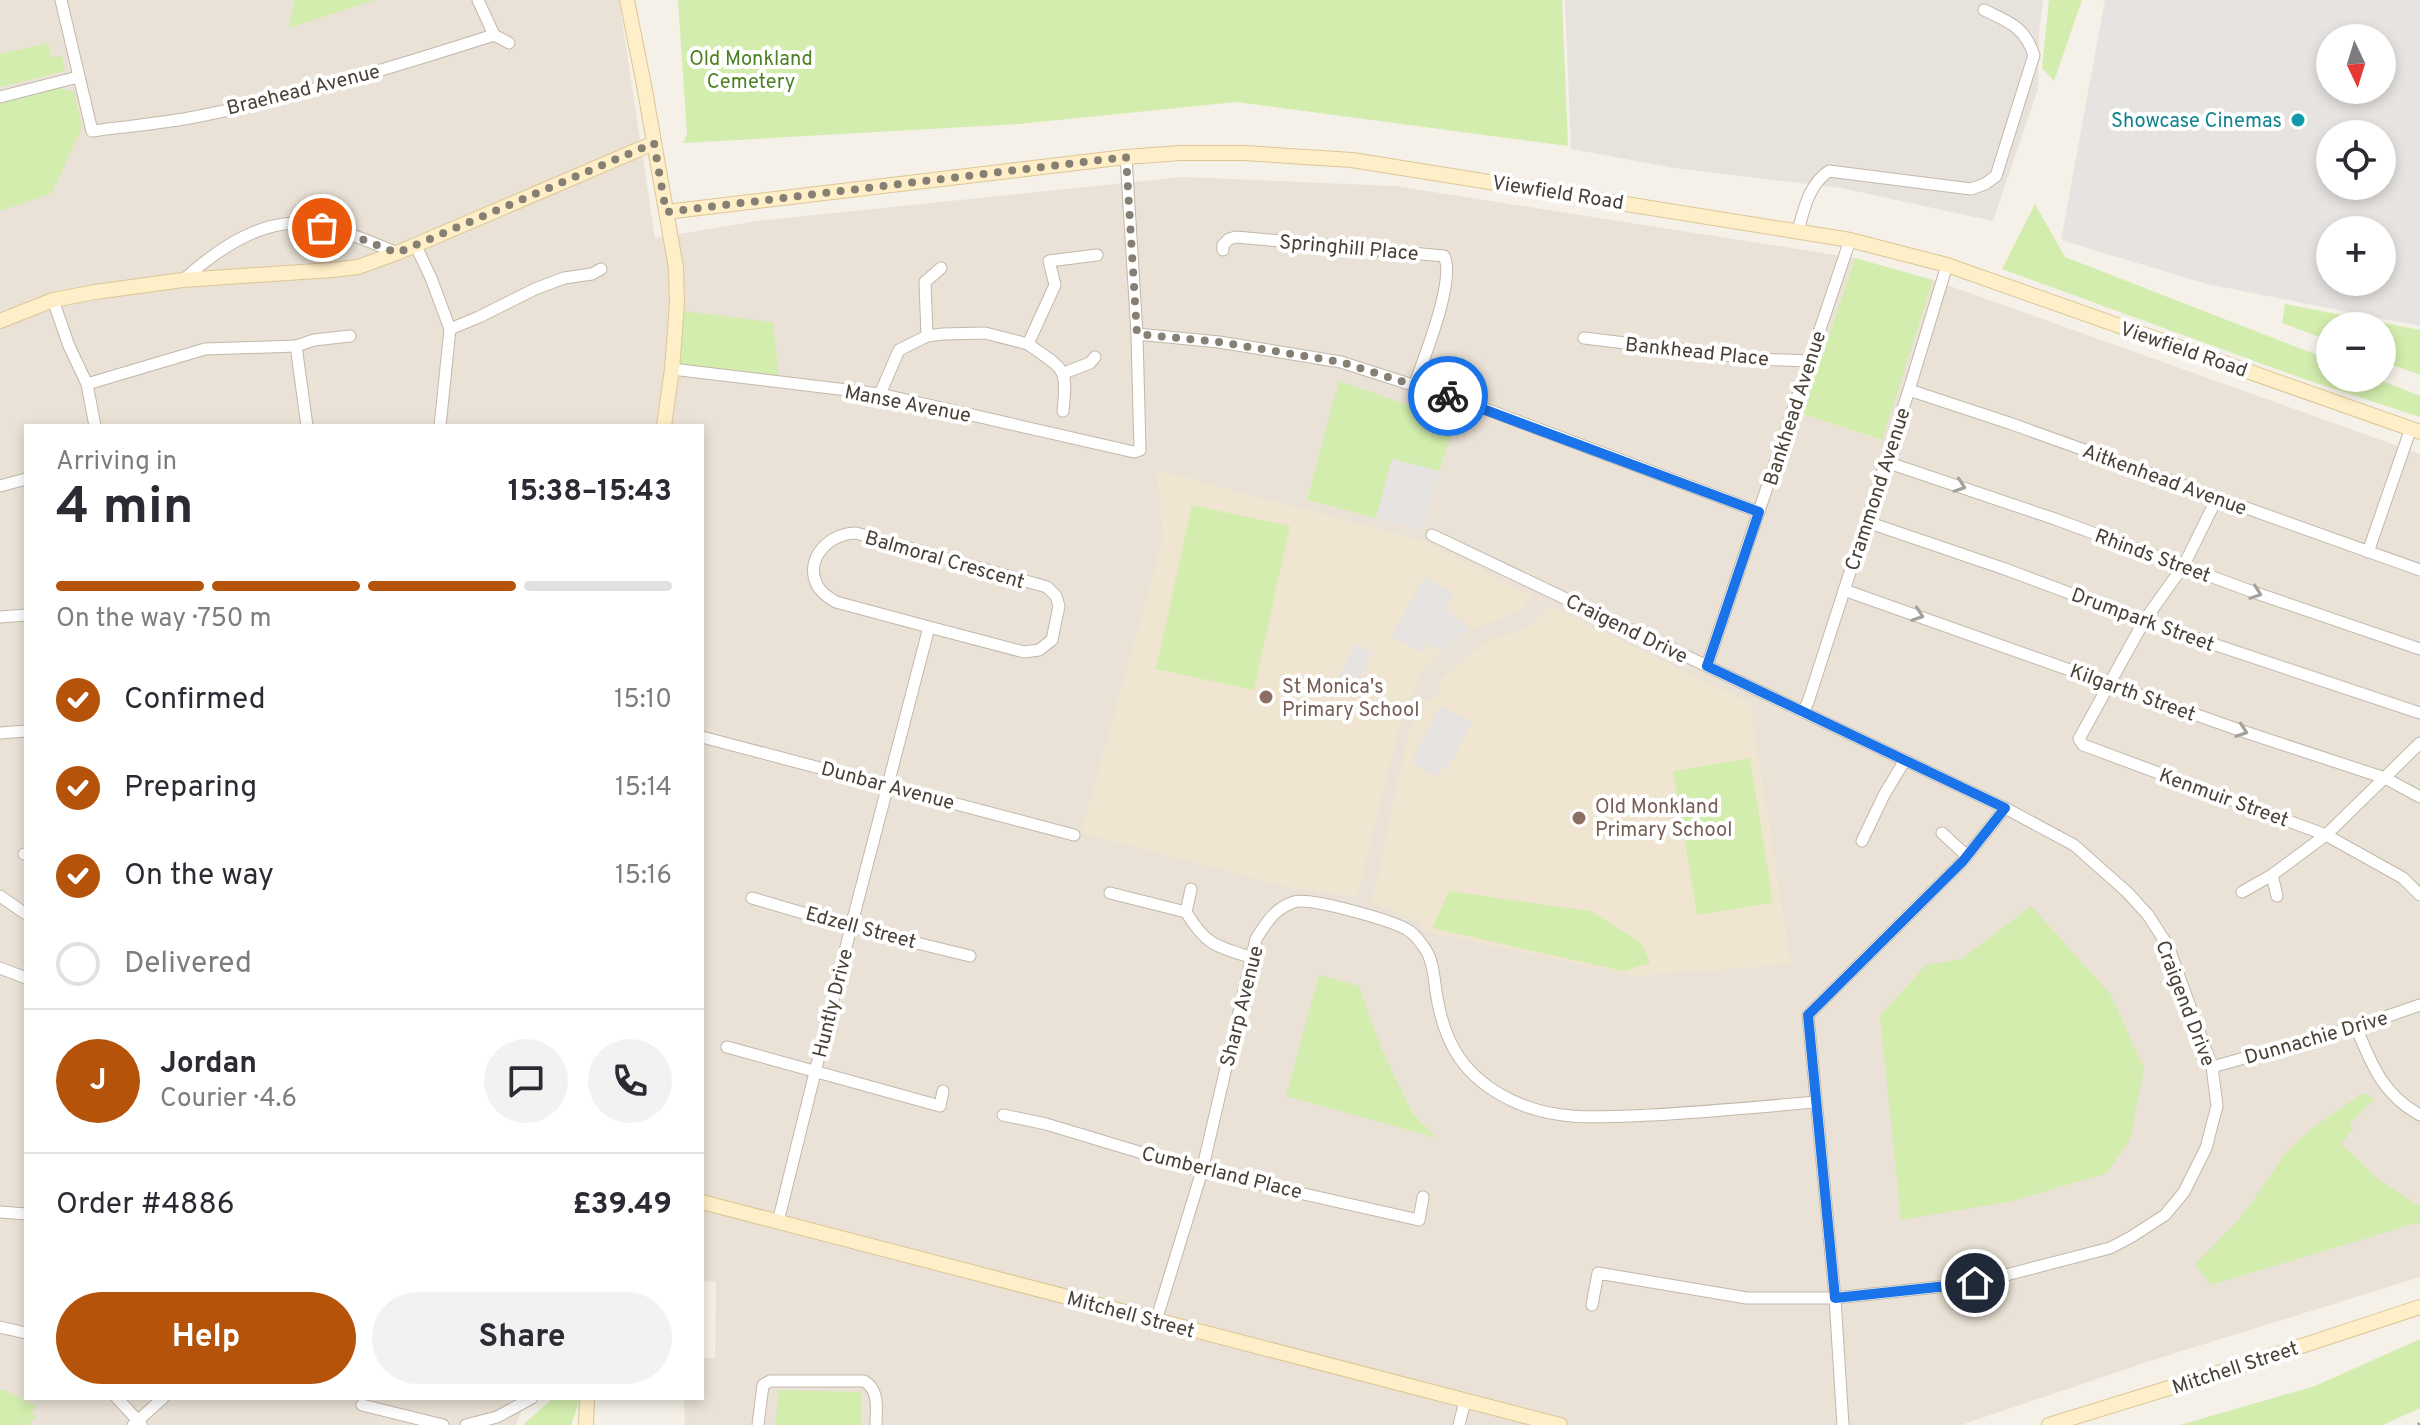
<!DOCTYPE html>
<html lang="en">
<head>
<meta charset="utf-8">
<style>
  body { margin:0; font-family:Overpass,sans-serif; background:#f2f2f3; color:#2b2b33; height:100vh; display:flex; flex-direction:column; font-size:30px; white-space:nowrap }
  * { box-sizing:border-box; margin:0 }
  p { font-size:26px; color:#7c7c81 }
  .icon { flex:none; width:44px; height:44px; fill:none; stroke:currentColor; stroke-width:2; stroke-linecap:round; stroke-linejoin:round }
  .map { position:relative; flex:1; overflow:hidden }
  .sheet { position:absolute; left:24px; top:424px; width:680px; height:976px; display:flex; flex-direction:column; background:#fff; border-radius:0px; box-shadow:0 4px 12px #0003 }
  .sheet>* { flex:none }
  .needle { width:52px; rotate:176deg }
  .controls { position:absolute; left:2316px; top:24px; display:grid; gap:16px }
  .controls a { display:grid; place-items:center; width:80px; height:80px; border-radius:50%; background:#fff; box-shadow:0 4px 12px #0003; font-size:40px }
  .pin { position:absolute; display:grid; place-items:center; width:68px; height:68px; color:#fff; margin:-34px; border:4px solid #fff; border-radius:50%; box-shadow:0 2px 8px #0007 }
  .courier { position:absolute; display:grid; place-items:center; width:80px; height:80px; margin:-40px; border:6px solid #1a73e8; border-radius:50%; background:#fff; color:#222; box-shadow:0 2px 10px #0007 }
  .overview em { font-style:normal; font-weight:700 }
  .overview div { display:flex; flex-direction:column-reverse }
  .overview { display:flex; align-items:center; justify-content:space-between; height:136px; padding:0 32px }
  h1 { font-size:52px; font-weight:700; line-height:60px }
  .bar { display:grid; grid-template-columns:repeat(4,1fr); gap:12px 8px; align-content:center; height:96px; padding:0 32px }
  .bar i { height:10px; border-radius:6px; background:#e1e1e2 }
  .bar .selected { background:#b45309 }
  .bar p { grid-column:span 4 }
  .line { display:flex; align-items:center; gap:20px; padding:0 32px; border-top:2px solid #e1e1e2 }
  .line div { flex:1 }
  .round { display:grid; place-items:center; flex:none; width:84px; height:84px; border-radius:42px; background:#f2f2f3 }
  ol { padding:0 32px; list-style:none }
  li { display:flex; align-items:center; gap:24px; height:88px }
  li p { margin-inline-start:auto }
  li .icon { padding:8px; border-radius:50%; background:#b45309; color:#fff; stroke-width:4 }
  li:last-child { color:#7c7c81 }
  li i { width:44px; height:44px; border:4px solid #e1e1e2; border-radius:50% }
  .button { display:flex; gap:16px; margin-top:auto; padding:16px 32px }
  .button a { flex:1; height:92px; border-radius:48px; background:#b45309; color:#fff; font-size:32px; font-weight:700; line-height:92px; text-align:center }
  .button a+a { background:#f2f2f3; color:#2b2b33 }
  .map>svg:first-child { display:block }
  .residential { fill:#eae2d6 }
  .industrial { fill:#e8e2dd }
  .education { fill:#efe5d1 }
  .green { fill:#d3edae }
  .parking { fill:#e6e3e0; fill-rule:evenodd }
  .lines { fill:none; stroke-linecap:round; stroke-linejoin:round }
  .street-casing { stroke:#c2b8aa; stroke-width:13 }
  .secondary-casing { stroke:#dcc696; stroke-width:16 }
  .street { stroke:#fff; stroke-width:11 }
  .secondary { stroke:#ffefc8; stroke-width:14 }
  .rail { stroke:#989898; stroke-width:4; stroke-dasharray:10 10; stroke-linecap:butt }
  .oneway { stroke:#a4a09a }
  .done { stroke:#857f74; stroke-width:8; stroke-dasharray:0 14.4 }
  .route { stroke:#1a73e8; stroke-width:10 }
  .culture-dot { fill:#0f9aa8; stroke:#fff; stroke-width:3 }
  .education-dot { fill:#8d6e63; stroke:#fff; stroke-width:3 }
  .labels { text-anchor:middle; stroke-width:8; stroke-linejoin:round; paint-order:stroke }
  .park-label { font-size:20px; fill:#4b8123; stroke:#fff }
  .street-label { font-size:20px; fill:#494136; stroke:#fff }
  .culture-label { font-size:20px; fill:#0d838f; stroke:#fff; text-anchor:end }
  .education-label { font-size:20px; fill:#785e54; stroke:#fff; text-anchor:start }
</style>
</head>
<body>
<div class="map">
<svg width="2420" height="1425" viewBox="0 0 2420 1425">
  <rect width="100%" height="100%" fill="#f5f1e8"/>
  <!-- residential -->
  <path class="residential" d="M 0,0 L 619,0 L 655,238 L 757,221 L 1183,177 L 1395,186 L 1855,258 L 1802,414 L 1881,440 L 1933,280 L 2420,454 L 2420,1277 L 2153,1360 L 1961,1425 L 685,1425 L 684,1398 L 702,1398 L 702,1358 L 715,1358 L 716,1282 L 702,1281 L 702,426 L 26,426 L 26,1398 L 526,1398 L 516,1425 L 0,1425 Z"/>
  <!-- industrial -->
  <path class="industrial" d="M 1565,0 L 2043,0 L 2039,34 L 2038,89 L 1993,221 L 1841,188 L 1674,168 L 1571,149 Z"/>
  <!-- education -->
  <g class="education">
    <path d="M 1157,470 L 1423,541 L 1532,596 L 1522,610 L 1474,629 L 1441,652 L 1422,671 L 1400,726 L 1357,897 L 1291,888 L 1081,833 L 1163,539 Z"/>
    <path d="M 1551,607 L 1750,703 L 1791,964 L 1636,976 L 1427,932 L 1418,921 L 1372,903 L 1408,733 L 1424,703 L 1439,695 L 1441,680 L 1485,642 L 1526,628 Z"/>
  </g>
  <!-- green -->
  <g class="green">
    <path d="M 294,0 L 375,0 L 289,28 Z"/>
    <path d="M 678,0 L 1562,0 L 1568,146 L 1236,102 L 1019,124 L 683,143 L 687,135 Z"/>
    <path d="M 2049,0 L 2082,0 L 2054,81 L 2042,68 Z"/>
    <path d="M 48,43 L 52,58 L 62,56 L 65,71 L 0,87 L 0,54 Z"/>
    <path d="M 60,88 L 74,92 L 82,127 L 52,193 L 0,211 L 0,103 Z"/>
    <path d="M 2035,204 L 2065,257 L 2330,360 L 2330,378 L 2375,378 L 2420,396 L 2420,417 L 2304,379 L 2002,269 Z"/>
    <path d="M 1855,258 L 1933,280 L 1882,440 L 1802,414 Z"/>
    <path d="M 2285,304 L 2420,330 L 2420,375 L 2382,361 L 2382,326 L 2330,326 L 2330,341 L 2282,323 Z"/>
    <path d="M 683,311 L 773,322 L 779,378 L 677,364 Z"/>
    <path d="M 1339,381 L 1456,422 L 1439,471 L 1392,459 L 1376,518 L 1307,500 Z"/>
    <path d="M 1192,505 L 1290,526 L 1254,690 L 1156,669 Z"/>
    <path d="M 1750,758 L 1773,903 L 1697,915 L 1673,771 Z"/>
    <path d="M 1449,891 L 1590,911 L 1642,943 L 1650,963 L 1623,971 L 1432,928 Z"/>
    <path d="M 2031,906 L 2111,995 L 2144,1069 L 2130,1139 L 2107,1173 L 2013,1201 L 1901,1220 L 1880,1016 L 1926,965 L 1962,959 Z"/>
    <path d="M 1319,975 L 1359,986 L 1381,1048 L 1413,1114 L 1437,1138 L 1286,1096 Z"/>
    <path d="M 2363,1093 L 2374,1099 L 2349,1124 L 2353,1129 L 2341,1144 L 2378,1179 L 2420,1207 L 2420,1222 L 2211,1285 L 2195,1265 L 2242,1216 L 2285,1154 L 2311,1129 Z"/>
    <path d="M 2420,1339 L 2420,1408 L 2383,1425 L 2180,1425 L 2315,1386 Z"/>
    <path d="M 0,1390 L 7,1391 L 36,1406 L 31,1413 L 36,1417 L 27,1425 L 0,1425 Z"/>
    <path d="M 779,1390 L 861,1392 L 861,1425 L 775,1425 Z"/>
    <path d="M 553,1398 L 576,1398 L 579,1402 L 571,1425 L 523,1425 Z"/>
  </g>
  <!-- parking -->
  <g class="parking">
    <path d="M 2105,0 L 2420,0 L 2420,326 L 2207,284 L 2061,240 ZM 2330,38 L 2382,38 L 2382,90 L 2330,90 ZM 2330,134 L 2382,134 L 2382,186 L 2330,186 ZM 2382,230 L 2382,282 L 2330,282 L 2330,230 Z"/>
    <path d="M 1392,459 L 1439,471 L 1423,530 L 1376,518 Z"/>
    <path d="M 1424,577 L 1453,593 L 1447,609 L 1471,630 L 1441,651 L 1427,643 L 1423,653 L 1391,637 Z"/>
    <path d="M 1355,644 L 1373,652 L 1355,691 L 1336,682 Z"/>
    <path d="M 1440,706 L 1472,722 L 1447,770 L 1442,767 L 1437,777 L 1410,763 Z"/>
  </g>
  <g class="lines">
    <defs>
      <g id="street">
        <path d="M 61,0 L 92,131 C 123,127 153,124 184,119 C 287,100 394,67 494,35 L 509,43"/>
        <path d="M 478,0 L 494,35"/>
        <path d="M 0,97 L 78,77"/>
        <path d="M 1798,231 C 1804,209 1809,184 1829,171 L 1971,189 L 1985,184 L 1996,176 L 2034,55 C 2024,26 2009,22 1984,10"/>
        <path d="M 415,244 L 431,278 L 450,329 L 440,426"/>
        <path d="M 1223,250 L 1223,245 L 1229,239 L 1236,237 L 1444,256 C 1456,280 1424,357 1415,384"/>
        <path d="M 183,280 C 211,255 246,229 284,224 C 318,219 367,240 397,253"/>
        <path d="M 53,300 L 69,346 L 87,384 L 95,426"/>
        <path d="M 450,329 L 479,317 L 535,289 L 564,278 L 592,274 L 601,269"/>
        <path d="M 1137,334 L 1219,342 L 1341,362 L 1475,405 L 1759,512"/>
        <path d="M 927,336 L 925,282 L 941,268"/>
        <path d="M 1584,338 L 1757,359 L 1809,361"/>
        <path d="M 1028,344 C 1064,370 1068,366 1063,411"/>
        <path d="M 296,346 L 307,426"/>
        <path d="M 672,369 L 880,394 L 1134,452 L 1140,450 L 1137,334 L 1126,157"/>
        <path d="M 1064,373 L 1090,363 L 1095,357"/>
        <path d="M 87,384 L 205,349 L 296,346 L 314,340 L 350,336"/>
        <path d="M 1909,390 L 2009,423 L 2420,570"/>
        <path d="M 880,394 L 899,350 L 927,336 L 943,334 L 985,333 L 1028,344 L 1055,285 L 1049,261 L 1097,255"/>
        <path d="M 1886,462 L 2055,519 L 2256,593 L 2420,649"/>
        <path d="M 0,486 L 26,479"/>
        <path d="M 2217,498 L 2184,565 L 2144,621 L 2079,739 L 2083,745 L 2326,835 L 2403,878 L 2420,895"/>
        <path d="M 1867,522 L 2005,569 L 2144,621 L 2420,713"/>
        <path d="M 1432,535 L 2005,808 L 2074,845 L 2127,892 L 2148,915 L 2168,946 L 2212,1067 L 2217,1106 L 2206,1148 L 2184,1192 L 2165,1215 L 2131,1237 L 2110,1248 L 1975,1283 L 1835,1298 L 1747,1298 L 1598,1273 L 1592,1305"/>
        <path d="M 2368,552 L 2411,428"/>
        <path d="M 1844,590 L 2242,731 L 2385,778 L 2420,797"/>
        <path d="M 0,617 L 26,615"/>
        <path d="M 1707,666 L 1850,240"/>
        <path d="M 1803,712 L 1808,702 L 1909,390 L 1947,265"/>
        <path d="M 0,733 L 26,731"/>
        <path d="M 702,737 L 1074,835"/>
        <path d="M 1942,833 L 1967,856"/>
        <path d="M 1862,841 L 1884,795 L 1905,760"/>
        <path d="M 24,854 L 26,854"/>
        <path d="M 2242,892 L 2272,875"/>
        <path d="M 1110,893 L 1186,912 C 1206,945 1215,946 1250,957"/>
        <path d="M 0,896 L 26,914"/>
        <path d="M 2277,896 L 2272,875 L 2326,835 L 2420,743"/>
        <path d="M 752,898 L 851,927 L 970,956"/>
        <path d="M 1186,912 L 1191,889"/>
        <path d="M 0,968 L 26,978"/>
        <path d="M 2356,1027 C 2372,1065 2382,1094 2420,1115"/>
        <path d="M 727,1047 L 940,1106 L 943,1091"/>
        <path d="M 2212,1067 L 2356,1027 L 2420,1005"/>
        <path d="M 1003,1115 L 1046,1124 L 1202,1171 L 1419,1220 L 1423,1197"/>
        <path d="M 0,1212 L 26,1214"/>
        <path d="M 778,1222 L 851,927 L 929,627 L 836,602 C 829,598 821,593 817,585 C 804,558 830,533 856,533 L 1047,587 L 1056,596 L 1059,606 L 1052,640 L 1039,650 L 1024,652 L 929,627"/>
        <path d="M 1156,1321 L 1202,1171 L 1256,939 C 1266,923 1275,908 1294,902 C 1310,897 1390,920 1406,929 C 1412,932 1419,940 1423,946 C 1433,958 1434,977 1436,992 C 1444,1044 1464,1078 1513,1101 C 1557,1122 1603,1117 1651,1115 C 1706,1112 1760,1107 1815,1102"/>
        <path d="M 0,1327 L 26,1333"/>
        <path d="M 117,1398 L 141,1424"/>
        <path d="M 362,1405 L 443,1425"/>
        <path d="M 133,1425 L 163,1398"/>
        <path d="M 466,1425 L 497,1417 L 532,1398"/>
        <path d="M 758,1425 L 763,1385 L 770,1381 L 864,1381 C 880,1390 876,1409 876,1425"/>
        <path d="M 1459,1425 L 1465,1401"/>
        <path d="M 1843,1425 L 1835,1298 L 1808,1015 L 1963,861 L 2005,808"/>
      </g>
      <g id="secondary">
        <path d="M 627,0 L 644,85 L 676,268 L 677,304 L 672,369 L 664,426"/>
        <path d="M 666,212 L 1126,157 L 1181,153 L 1244,153 L 1352,160 L 1850,240 L 1947,265 L 2420,432"/>
        <path d="M 0,321 L 53,300 L 95,292 L 183,280 L 332,270 L 358,267 L 397,253 L 654,143"/>
        <path d="M 702,1202 L 1560,1425"/>
        <path d="M 586,1425 L 587,1398"/>
        <path d="M 2049,1425 L 2247,1364 L 2420,1307"/>
      </g>
    </defs>
    <!-- street casing -->
    <use href="#street" class="street-casing"/>
    <!-- secondary casing -->
    <use href="#secondary" class="secondary-casing"/>
    <!-- street -->
    <use href="#street" class="street"/>
    <!-- secondary -->
    <use href="#secondary" class="secondary"/>
    <!-- rail -->
    <path class="rail" d="M 2418,1425 L 2420,1424"/>
  </g>
  <!-- one-way arrows -->
  <defs><path id="oneway-chevron" d="M-2-3.5L2.5 0L-2 3.5" fill="none" stroke-width="1.6" stroke-linecap="round" stroke-linejoin="round" transform="scale(2)"/></defs>
  <g class="oneway">
    <use href="#oneway-chevron" transform="translate(1960 486) rotate(19)"/>
    <use href="#oneway-chevron" transform="translate(2256 593) rotate(20)"/>
    <use href="#oneway-chevron" transform="translate(1918 615) rotate(19)"/>
    <use href="#oneway-chevron" transform="translate(2242 731) rotate(19)"/>
  </g>
  <g class="lines">
    <!-- done -->
    <path class="done" d="M 322,228 L 344,232 L 397,253 L 654,143 L 666,212 L 1126,157 L 1137,334 L 1219,342 L 1341,362 L 1448,396"/>
    <!-- route -->
    <path class="route" d="M 1448,396 L 1759,512 L 1707,666 L 2005,808 L 1963,861 L 1808,1015 L 1835,1298 L 1975,1283"/>
  </g>
  <!-- markers -->
  <circle class="culture-dot" cx="2298" cy="120" r="8"/>
  <g class="education-dot">
    <circle cx="1266" cy="697" r="8"/>
    <circle cx="1579" cy="818" r="8"/>
  </g>
  <g class="labels">
    <!-- park labels -->
    <g class="park-label">
      <text x="751" y="65">Old Monkland<tspan x="751" dy="23">Cemetery</tspan></text>
    </g>
    <!-- street labels -->
    <g class="street-label">
      <text transform="translate(303 89) rotate(-14)" y="7">Braehead Avenue</text>
      <text transform="translate(1558 192) rotate(9)" y="7">Viewfield Road</text>
      <text transform="translate(1349 247) rotate(5)" y="7">Springhill Place</text>
      <text transform="translate(2184 349) rotate(19)" y="7">Viewfield Road</text>
      <text transform="translate(1697 351) rotate(6)" y="7">Bankhead Place</text>
      <text transform="translate(908 403) rotate(11)" y="7">Manse Avenue</text>
      <text transform="translate(1794 408) rotate(-72)" y="7">Bankhead Avenue</text>
      <text transform="translate(2165 479) rotate(20)" y="7">Aitkenhead Avenue</text>
      <text transform="translate(1877 489) rotate(-72)" y="7">Crammond Avenue</text>
      <text transform="translate(2153 555) rotate(20)" y="7">Rhinds Street</text>
      <text transform="translate(945 559) rotate(16)" y="7">Balmoral Crescent</text>
      <text transform="translate(2143 619) rotate(20)" y="7">Drumpark Street</text>
      <text transform="translate(1627 628) rotate(26)" y="7">Craigend Drive</text>
      <text transform="translate(2133 692) rotate(20)" y="7">Kilgarth Street</text>
      <text transform="translate(888 785) rotate(15)" y="7">Dunbar Avenue</text>
      <text transform="translate(2224 797) rotate(20)" y="7">Kenmuir Street</text>
      <text transform="translate(861 927) rotate(15)" y="7">Edzell Street</text>
      <text transform="translate(832 1003) rotate(-76)" y="7">Huntly Drive</text>
      <text transform="translate(2186 1003) rotate(69)" y="7">Craigend Drive</text>
      <text transform="translate(1241 1006) rotate(-76)" y="7">Sharp Avenue</text>
      <text transform="translate(2316 1037) rotate(-16)" y="7">Dunnachie Drive</text>
      <text transform="translate(1222 1172) rotate(14)" y="7">Cumberland Place</text>
      <text transform="translate(1131 1314) rotate(15)" y="7">Mitchell Street</text>
      <text transform="translate(2235 1367) rotate(-18)" y="7">Mitchell Street</text>
    </g>
    <!-- culture labels -->
    <g class="culture-label">
      <text x="2282" y="127">Showcase Cinemas</text>
    </g>
    <!-- education labels -->
    <g class="education-label">
      <text x="1282" y="693">St Monica's<tspan x="1282" dy="23">Primary School</tspan></text>
      <text x="1595" y="813">Old Monkland<tspan x="1595" dy="23">Primary School</tspan></text>
    </g>
  </g>
</svg>
<div class="controls">
<a><svg class="needle" viewBox="-14 -14 28 28"><path d="M0-13l5 13h-10z" fill="#e53935"/><path d="M0 13l5-13h-10z" fill="#7c7c81"/></svg></a>
<a><svg class="icon" aria-label="locate" viewBox="0 0 24 24"><circle cx="12" cy="12" r="6"/><path d="M12 2v4M12 18v4M2 12h4M18 12h4"/></svg></a>
<a>+</a>
<a>−</a>
</div>
<div class="pin" style="left:322px;top:228px;background:#ea580c"><svg class="icon" aria-label="bag" viewBox="0 0 24 24"><path d="M5 8h14l-1 12H6zM9 8a3 3 0 0 1 6 0"/></svg></div>
<div class="pin" style="left:1975px;top:1283px;background:#1f2937"><svg class="icon" aria-label="home" viewBox="0 0 24 24"><path d="M3 11l9-7 9 7M6 9v11h12V9"/></svg></div>
<div class="courier" style="left:1448px;top:396px"><svg class="icon" aria-label="bike" viewBox="0 0 24 24"><circle cx="6" cy="16" r="4"/><circle cx="18" cy="16" r="4"/><path d="M6 16l4-8h5l3 8M10 8l3 8H6M13 5h3"/></svg></div>
<section class="sheet">
<div class="overview"><div><h1>4 min</h1><p>Arriving in</p></div><em>15:38–15:43</em></div>
<div class="bar"><i class="selected"></i><i class="selected"></i><i class="selected"></i><i></i><p>On the way · 750 m</p></div>
<ol>
<li><svg class="icon" aria-label="check" viewBox="0 0 24 24"><path d="M5 12l5 5 9-10"/></svg>Confirmed<p>15:10</p></li>
<li><svg class="icon" aria-label="check" viewBox="0 0 24 24"><path d="M5 12l5 5 9-10"/></svg>Preparing<p>15:14</p></li>
<li><svg class="icon" aria-label="check" viewBox="0 0 24 24"><path d="M5 12l5 5 9-10"/></svg>On the way<p>15:16</p></li>
<li><i></i>Delivered</li>
</ol>
<div class="line" style="height:144px"><b class="round" style="background:#b45309;color:#fff">J</b><div><b>Jordan</b><p>Courier · 4.6</p></div><a class="round"><svg class="icon" aria-label="chat" viewBox="0 0 24 24"><path d="M4 5h16v11H9l-5 4z"/></svg></a><a class="round"><svg class="icon" aria-label="phone" viewBox="0 0 24 24"><path d="M5 4h4l2 5-3 2q2 4 5 5l2-3 5 2v4C11 20 4 13 5 4z"/></svg></a></div>
<div class="line" style="height:104px"><div>Order #4886</div><b>£39.49</b></div>
<div class="button"><a>Help</a><a>Share</a></div>
</section>
</div>
</body>
</html>
